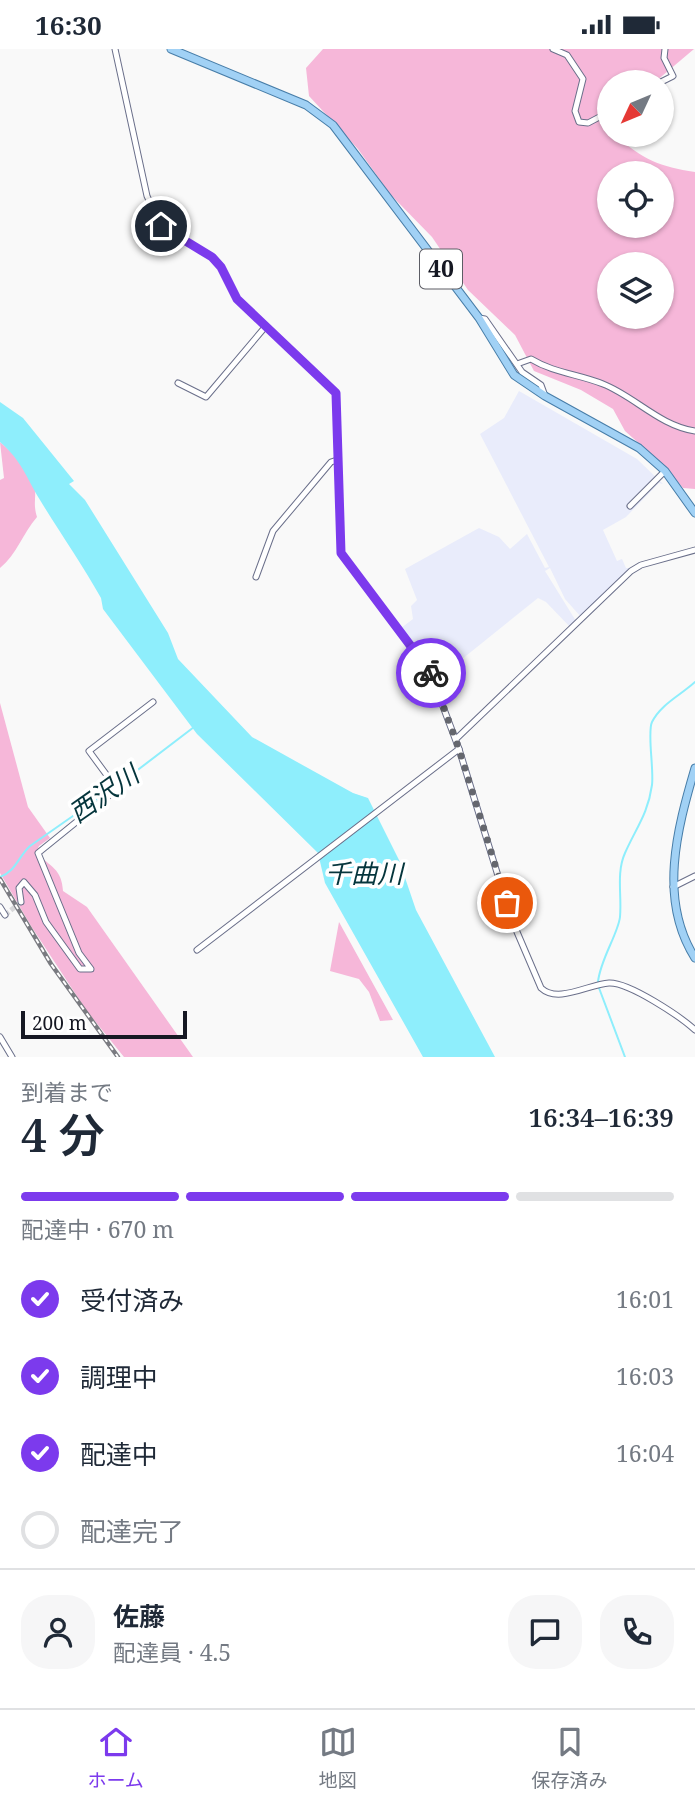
<!DOCTYPE html>
<html lang="ja">
<head>
<meta charset="utf-8">
<style>
  body { margin:0; font-family:"Noto Serif","Noto Sans JP",serif; background:#f6f6f7; color:#1f2937; height:100vh; display:flex; flex-direction:column; font-size:26px; white-space:nowrap }
  * { box-sizing:border-box; margin:0 }
  p { font-size:23px; color:#747a83 }
  .icon { flex:none; width:38px; height:38px; fill:none; stroke:currentColor; stroke-width:2; stroke-linecap:round; stroke-linejoin:round }
  .map { position:relative; height:1008px; overflow:hidden }
  .side { display:flex; flex-direction:column; background:#fff; flex:1 }
  .side>* { flex:none }
  .needle { width:46px; rotate:226deg }
  .buttons { position:absolute; left:597px; top:21px; display:grid; gap:14px }
  .buttons a { display:grid; place-items:center; width:77px; height:77px; border-radius:50%; background:#fff; box-shadow:0 2px 5px #0004; font-size:35px }
  .scale { position:absolute; left:21px; bottom:18px; width:166px; box-sizing:border-box; padding-left:7px; border:4px solid #161823; border-top:0; font-size:19px; line-height:24px; white-space:nowrap; color:#161823; -webkit-text-stroke:5px #fff; paint-order:stroke }
  .pin { position:absolute; display:grid; place-items:center; width:60px; height:60px; color:#fff; margin:-30px; border:4px solid #fff; border-radius:50%; box-shadow:0 2px 7px #0007 }
  .courier { position:absolute; display:grid; place-items:center; width:70px; height:70px; margin:-35px; border:5px solid #7c3aed; border-radius:50%; background:#fff; color:#222; box-shadow:0 2px 9px #0007 }
  .overview em { font-style:normal; font-weight:600 }
  .overview div { display:flex; flex-direction:column-reverse }
  .overview { display:flex; align-items:center; justify-content:space-between; height:119px; padding:0 21px }
  h1 { font-size:46px; font-weight:600; line-height:52px }
  .bar { display:grid; grid-template-columns:repeat(4,1fr); gap:10px 7px; align-content:center; height:84px; padding:0 21px }
  .bar i { height:9px; border-radius:5px; background:#e0e1e3 }
  .bar .on { background:#7c3aed }
  .bar p { grid-column:span 4 }
  .line { display:flex; align-items:center; gap:18px; padding:0 21px; border-top:2px solid #e0e1e3 }
  .line div { flex:1 }
  .round { display:grid; place-items:center; flex:none; width:74px; height:74px; border-radius:28px; background:#f6f6f7 }
  ol { padding:0 21px; list-style:none }
  li { display:flex; align-items:center; gap:21px; height:77px }
  li p { margin-inline-start:auto }
  li .icon { padding:7px; border-radius:50%; background:#7c3aed; color:#fff; stroke-width:4 }
  li:last-child { color:#747a83 }
  li i { width:38px; height:38px; border:4px solid #e0e1e3; border-radius:50% }
  .status { display:flex; justify-content:space-between; align-items:center; height:49px; padding:0 35px; background:#fff; direction:ltr }
  .status svg { height:19px; fill:currentColor }
  .tabs { display:flex; justify-content:space-around; align-items:center; height:98px; border-top:2px solid #e0e1e3; background:#fff; font-size:19px; color:#747a83 }
  .tabs a { display:grid; justify-items:center; gap:4px }
  .tabs .on { color:#7c3aed }
  .map>svg:first-child { display:block }
  .built { fill:#e9ecfb }
  .green { fill:#f6b7d9; fill-rule:evenodd }
  .water { fill:#8eeefc }
  .lines { fill:none; stroke-linecap:round; stroke-linejoin:round }
  .stream { stroke:#8eeefc; stroke-width:2 }
  .minor-tunnel { stroke:#d7d7d9; stroke-width:5; stroke-dasharray:5 2.5; stroke-linecap:butt }
  .minor-casing { stroke:#6a6f8a; stroke-width:7 }
  .major-casing { stroke:#477da8; stroke-width:9 }
  .minor { stroke:#fff; stroke-width:5 }
  .major { stroke:#a1d1f5; stroke-width:7 }
  .rail-casing { stroke:#7a7b81; stroke-width:4.5 }
  .rail { stroke:#fff; stroke-width:2; stroke-dasharray:5; stroke-linecap:butt }
  .done { stroke:#65676e; stroke-width:7; stroke-dasharray:0 12.6 }
  .route { stroke:#7c3aed; stroke-width:9 }
  .labels { text-anchor:middle; stroke-width:7; stroke-linejoin:round; paint-order:stroke }
  .shield { fill:#fff; stroke:#5c5d65; stroke-width:2 }
  .shield-label { font-size:23px; font-weight:bold; fill:#161823 }
  .water-label { font-size:26px; font-style:italic; fill:#05353c; stroke:#fff }
</style>
</head>
<body>
<div class="status"><b>16:30</b><svg viewBox="0 0 49 12"><path d="M0 12V9h3v3zM5 12V6h3v6zM10 12V3h3v9zM15 12V0h3v12zM26 1h20v11H26zM47 4h2v5h-2z"/></svg></div>
<div class="map">
<svg width="695" height="1008" viewBox="0 0 695 1008">
  <rect width="100%" height="100%" fill="#f9f9f9"/>
  <!-- built -->
  <path class="built" d="M 519,342 L 637,410 L 663,435 L 659,434 L 626,468 L 603,481 L 617,512 L 622,510 L 626,519 L 631,519 L 581,568 L 565,550 L 550,519 L 545,522 L 576,572 L 570,578 L 546,553 L 538,549 L 436,631 L 431,619 L 401,579 L 413,570 L 411,557 L 417,551 L 405,520 L 479,479 L 499,488 L 510,500 L 527,485 L 545,519 L 549,518 L 480,385 L 504,369 Z"/>
  <!-- green -->
  <g class="green">
    <path d="M 323,0 L 694,0 L 655,33 L 609,33 L 609,86 L 616,86 C 641,110 661,118 695,123 L 695,440 L 683,439 L 660,413 L 625,382 L 613,360 L 581,341 L 534,322 L 515,286 L 468,241 L 432,188 L 390,145 L 358,100 L 309,47 L 306,19 ZM 609,124 L 662,124 L 662,177 L 609,177 ZM 609,215 L 662,215 L 662,268 L 609,268 Z"/>
    <path d="M 0,393 C 13,404 31,422 35,440 C 36,450 33,455 37,468 C 23,484 17,505 0,519 L 0,431 L 4,429 Z"/>
    <path d="M 0,654 L 28,758 L 50,789 L 39,797 L 36,804 C 50,817 62,820 63,842 L 87,858 L 193,1008 L 124,1008 L 86,961 L 31,877 L 0,824 Z"/>
    <path d="M 339,873 L 393,971 L 380,972 L 369,943 L 359,930 L 330,922 Z"/>
  </g>
  <!-- water -->
  <path class="water" d="M 0,353 L 23,369 L 74,432 L 69,435 L 85,451 L 168,584 L 178,610 L 252,688 L 353,744 L 368,749 L 399,811 L 416,861 L 495,1008 L 423,1008 L 325,834 L 318,804 L 197,685 L 103,560 L 101,549 C 82,515 60,484 40,451 C 26,428 22,412 0,393 Z"/>
  <g class="lines">
    <!-- stream -->
    <g class="stream">
      <path d="M 118,736 L 194,678"/>
      <path d="M 0,828 C 16,822 18,808 30,797 L 113,739"/>
      <path d="M 598,933 C 600,911 618,885 620,868 C 622,847 616,824 625,804 C 636,779 648,765 652,736 C 654,719 647,683 652,673 C 661,655 681,646 695,633"/>
      <path d="M 599,939 L 625,1008"/>
    </g>
    <!-- minor-tunnel -->
    <path class="minor-tunnel" d="M 5,866 L 21,853"/>
    <defs>
      <g id="minor">
        <path d="M 115,0 L 147,147 L 161,177 L 212,208 L 221,218 L 237,250 L 336,344 L 341,504 L 430,623 L 459,700 L 511,869 L 541,939 C 558,955 589,935 609,934 C 629,933 681,968 695,981"/>
        <path d="M 553,0 L 567,6 L 583,30 L 575,62 L 579,73 L 588,74 L 609,63"/>
        <path d="M 661,33 L 673,27 L 664,9 L 665,0"/>
        <path d="M 479,269 L 485,270 L 522,323 L 541,336 L 545,347"/>
        <path d="M 517,315 L 531,310 C 554,324 578,325 603,335 C 634,347 660,377 695,382"/>
        <path d="M 178,334 L 206,348 L 266,277"/>
        <path d="M 630,457 L 665,422"/>
        <path d="M 256,528 L 273,482 L 331,413 L 337,411"/>
        <path d="M 456,690 L 631,522 L 641,516 L 695,501"/>
        <path d="M 673,838 L 695,827"/>
        <path d="M 21,853 L 19,839 L 24,833 L 35,846 L 46,873 L 80,920 L 91,920 L 79,904 L 38,804 L 117,740 L 89,702 L 153,653"/>
        <path d="M 0,858 L 5,866"/>
        <path d="M 197,901 L 459,700"/>
        <path d="M 0,988 L 12,1008"/>
      </g>
      <g id="major">
        <path d="M 171,0 L 306,56 L 333,76 L 479,269 L 514,326 L 545,347 L 639,399 L 665,422 L 695,464"/>
        <path d="M 695,719 C 677,780 658,851 695,909"/>
      </g>
    </defs>
    <!-- minor casing -->
    <use href="#minor" class="minor-casing"/>
    <!-- major casing -->
    <use href="#major" class="major-casing"/>
    <!-- minor -->
    <use href="#minor" class="minor"/>
    <!-- major -->
    <use href="#major" class="major"/>
    <defs>
      <path id="rail" d="M 0,830 L 51,915 L 118,1008"/>
    </defs>
    <!-- rail casing -->
    <use href="#rail" class="rail-casing"/>
    <!-- rail -->
    <use href="#rail" class="rail"/>
  </g>
  <g class="lines">
    <!-- done -->
    <path class="done" d="M 431,624 L 459,700 L 507,854"/>
    <!-- route -->
    <path class="route" d="M 161,177 L 212,208 L 221,218 L 237,250 L 336,344 L 341,504 L 431,624"/>
  </g>
  <g class="labels">
    <!-- shield labels -->
    <rect class="shield" x="420" y="200.5" width="42" height="39" rx="5"/>
    <g class="shield-label">
      <text x="441" y="228">40</text>
    </g>
    <!-- water labels -->
    <g class="water-label">
      <text transform="translate(104 745) rotate(-35)" y="9">西沢川</text>
      <text x="364" y="834">千曲川</text>
    </g>
  </g>
</svg>
<div class="buttons">
<a><svg class="needle" viewBox="-14 -14 28 28"><path d="M0-13l5 13h-10z" fill="#e53935"/><path d="M0 13l5-13h-10z" fill="#747a83"/></svg></a>
<a><svg class="icon" aria-label="locate" viewBox="0 0 24 24"><circle cx="12" cy="12" r="6"/><path d="M12 2v4M12 18v4M2 12h4M18 12h4"/></svg></a>
<a><svg class="icon" aria-label="layers" viewBox="0 0 24 24"><path d="M12 4l9 5-9 5-9-5zM3 14l9 5 9-5"/></svg></a>
</div>
<div class="scale">200 m</div>
<div class="pin" style="left:507px;top:854px;background:#ea580c"><svg class="icon" aria-label="bag" viewBox="0 0 24 24"><path d="M5 8h14l-1 12H6zM9 8a3 3 0 0 1 6 0"/></svg></div>
<div class="pin" style="left:161px;top:177px;background:#1f2937"><svg class="icon" aria-label="home" viewBox="0 0 24 24"><path d="M3 11l9-7 9 7M6 9v11h12V9"/></svg></div>
<div class="courier" style="left:431px;top:624px"><svg class="icon" aria-label="bike" viewBox="0 0 24 24"><circle cx="6" cy="16" r="4"/><circle cx="18" cy="16" r="4"/><path d="M6 16l4-8h5l3 8M10 8l3 8H6M13 5h3"/></svg></div>
</div>
<section class="side">
<div class="overview"><div><h1>4 分</h1><p>到着まで</p></div><em>16:34–16:39</em></div>
<div class="bar"><i class="on"></i><i class="on"></i><i class="on"></i><i></i><p>配達中 · 670 m</p></div>
<ol>
<li><svg class="icon" aria-label="check" viewBox="0 0 24 24"><path d="M5 12l5 5 9-10"/></svg>受付済み<p>16:01</p></li>
<li><svg class="icon" aria-label="check" viewBox="0 0 24 24"><path d="M5 12l5 5 9-10"/></svg>調理中<p>16:03</p></li>
<li><svg class="icon" aria-label="check" viewBox="0 0 24 24"><path d="M5 12l5 5 9-10"/></svg>配達中<p>16:04</p></li>
<li><i></i>配達完了</li>
</ol>
<div class="line" style="height:126px"><a class="round"><svg class="icon" aria-label="person" viewBox="0 0 24 24"><circle cx="12" cy="8" r="4"/><path d="M4 21q1-7 8-7t8 7"/></svg></a><div><b>佐藤</b><p>配達員 · 4.5</p></div><a class="round"><svg class="icon" aria-label="chat" viewBox="0 0 24 24"><path d="M4 5h16v11H9l-5 4z"/></svg></a><a class="round"><svg class="icon" aria-label="phone" viewBox="0 0 24 24"><path d="M5 4h4l2 5-3 2q2 4 5 5l2-3 5 2v4C11 20 4 13 5 4z"/></svg></a></div>
</section>
<nav class="tabs">
<a class="on"><svg class="icon" aria-label="home" viewBox="0 0 24 24"><path d="M3 11l9-7 9 7M6 9v11h12V9"/></svg>ホーム</a>
<a><svg class="icon" aria-label="map" viewBox="0 0 24 24"><path d="M3 6l6-2 6 2 6-2v14l-6 2-6-2-6 2zM9 4v14M15 6v14"/></svg>地図</a>
<a><svg class="icon" aria-label="saved" viewBox="0 0 24 24"><path d="M7 4h10v16l-5-4-5 4z"/></svg>保存済み</a>
</nav>
</body>
</html>
